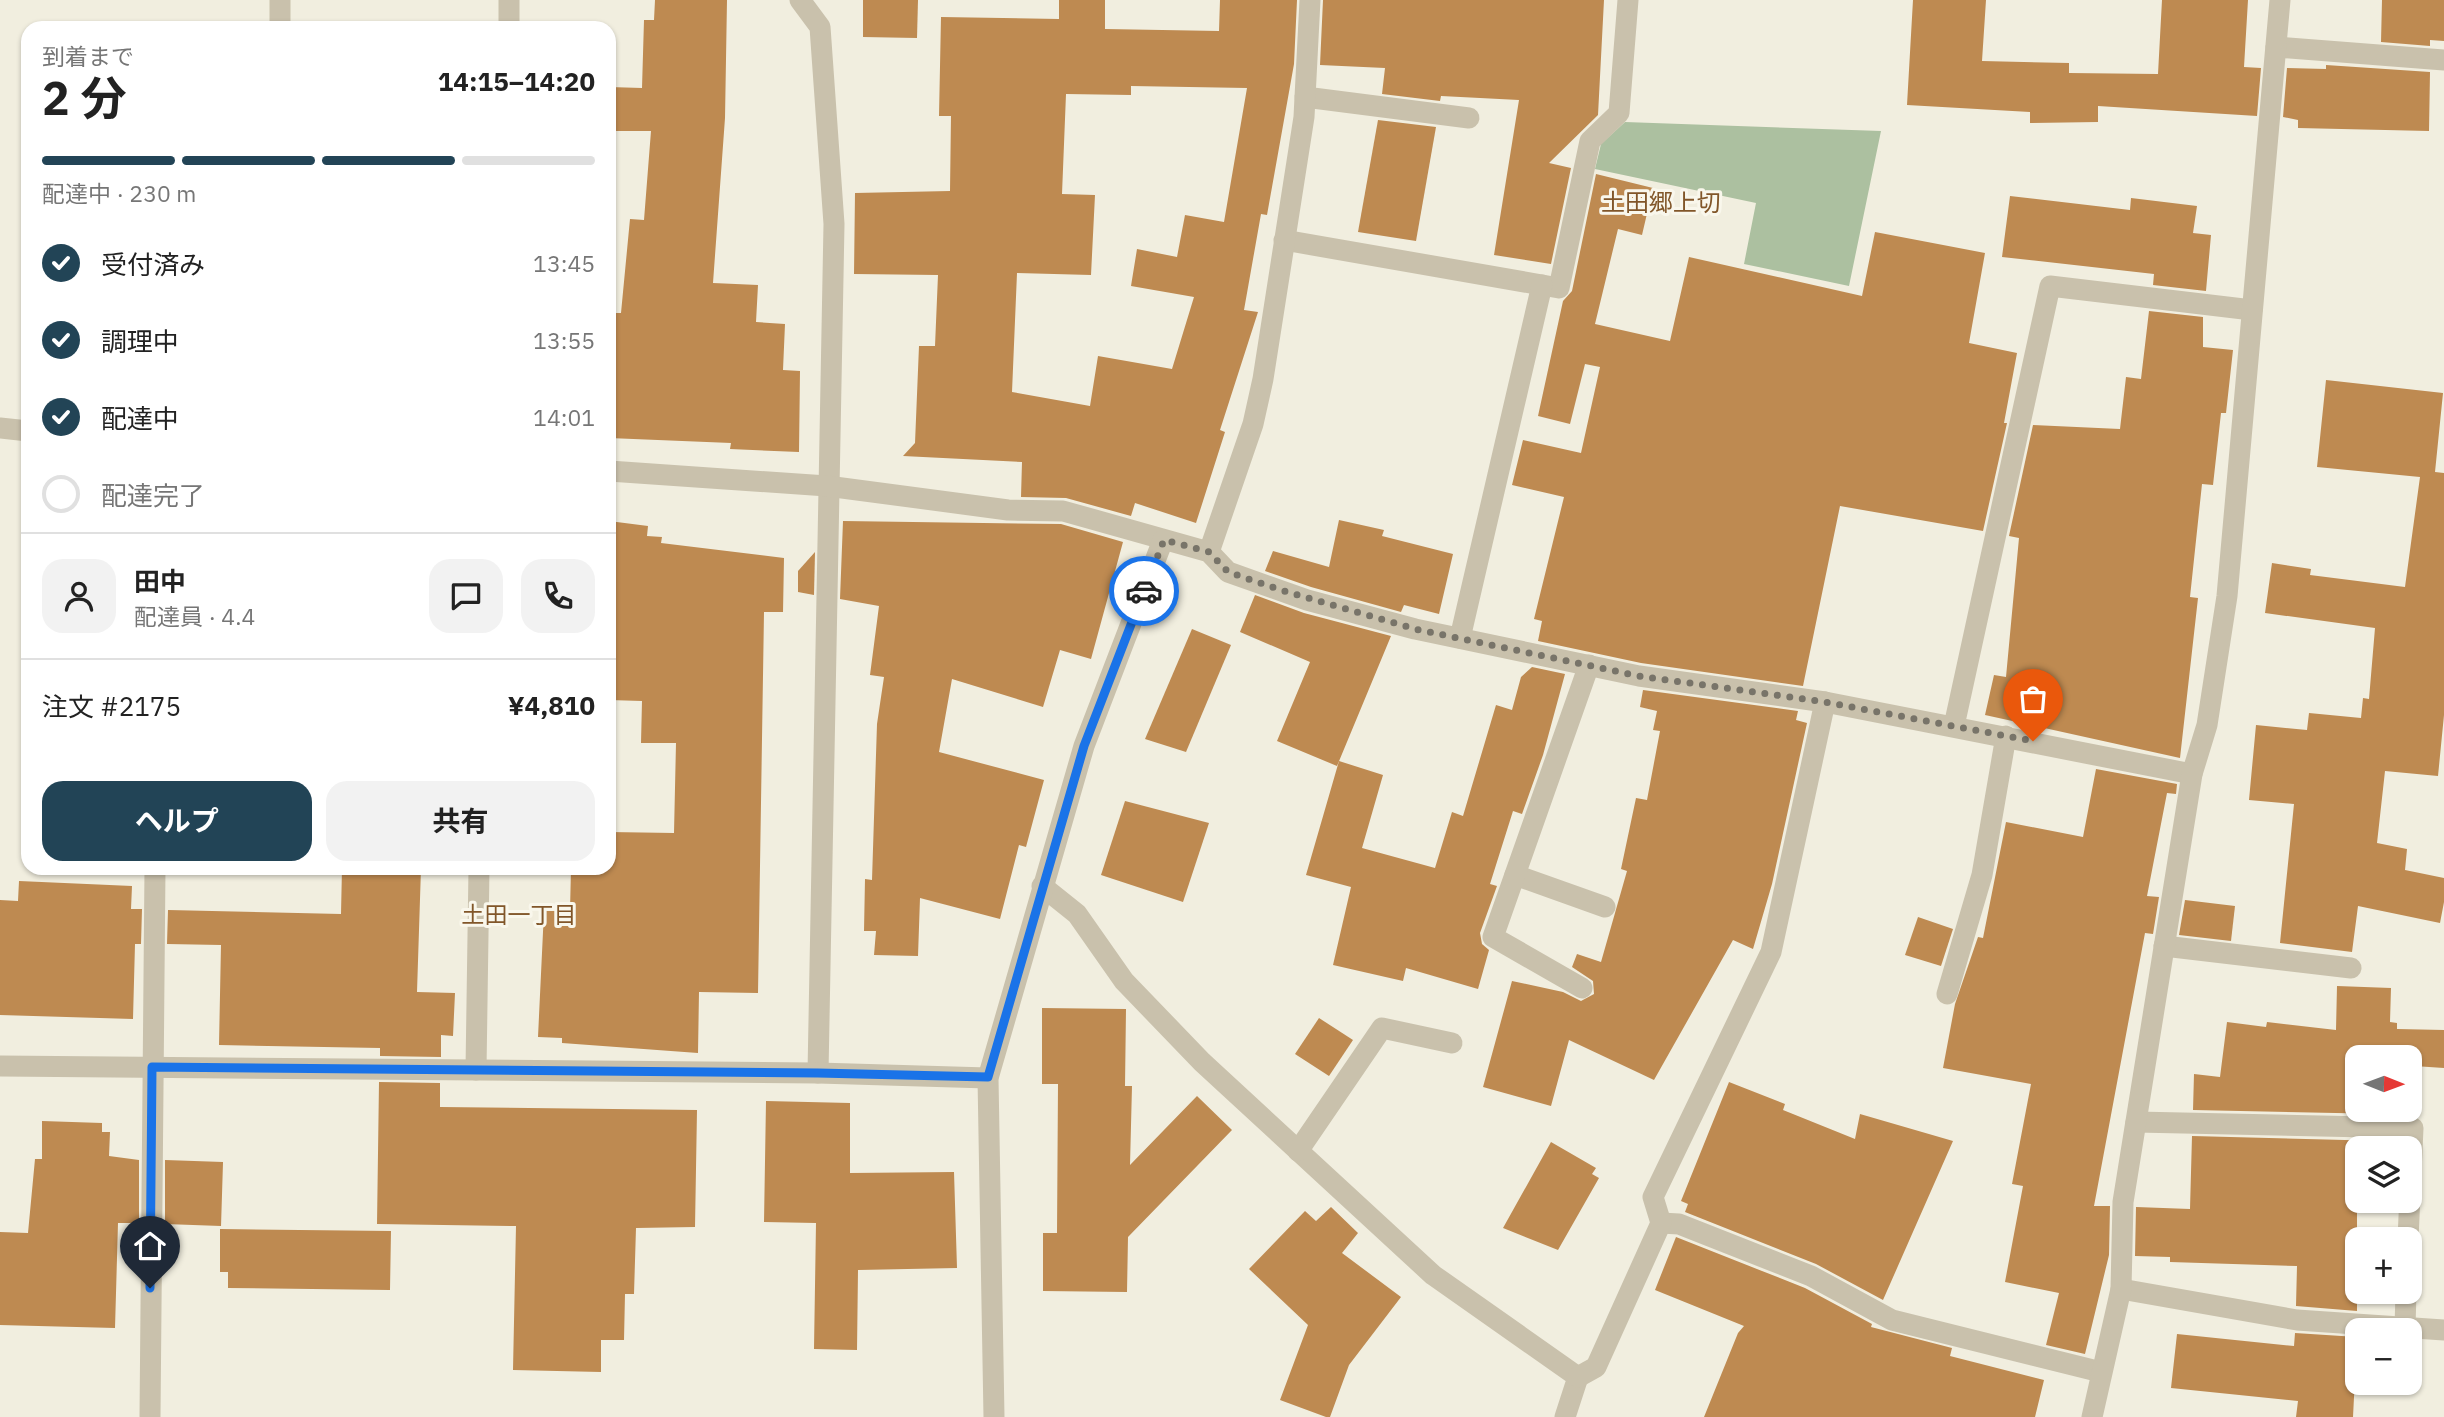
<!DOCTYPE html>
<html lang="ja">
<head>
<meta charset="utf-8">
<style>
  body { margin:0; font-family:"IBM Plex Sans","Noto Sans JP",sans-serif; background:#f2f2f2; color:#222; height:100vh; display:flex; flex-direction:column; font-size:26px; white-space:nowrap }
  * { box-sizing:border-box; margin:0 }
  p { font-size:23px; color:#767676 }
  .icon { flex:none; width:38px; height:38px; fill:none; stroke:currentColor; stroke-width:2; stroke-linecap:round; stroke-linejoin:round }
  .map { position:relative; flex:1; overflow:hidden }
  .side { position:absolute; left:21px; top:21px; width:595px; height:854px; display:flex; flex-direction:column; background:#fff; border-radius:21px; box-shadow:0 2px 5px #0004 }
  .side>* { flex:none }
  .needle { width:46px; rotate:91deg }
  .fabs { position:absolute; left:2345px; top:1045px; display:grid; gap:14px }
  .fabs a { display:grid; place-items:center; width:77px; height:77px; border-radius:14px; background:#fff; box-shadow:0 2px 5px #0004; font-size:35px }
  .pin { position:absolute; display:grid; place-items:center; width:60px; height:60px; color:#fff; margin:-72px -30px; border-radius:50% 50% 50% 0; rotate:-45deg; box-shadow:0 0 7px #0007 }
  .pin .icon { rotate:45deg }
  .courier { position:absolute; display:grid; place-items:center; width:70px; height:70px; margin:-35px; border:5px solid #1a73e8; border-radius:50%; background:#fff; color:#222; box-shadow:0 2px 9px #0007 }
  .head em { font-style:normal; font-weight:700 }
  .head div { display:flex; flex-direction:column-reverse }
  .head { display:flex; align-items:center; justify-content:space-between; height:119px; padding:0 21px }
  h1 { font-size:46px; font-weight:700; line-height:52px }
  .bar { display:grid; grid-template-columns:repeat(4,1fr); gap:10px 7px; align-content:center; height:84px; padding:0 21px }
  .bar i { height:9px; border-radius:5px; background:#e0e0e0 }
  .bar .active { background:#224456 }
  .bar p { grid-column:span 4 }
  .line { display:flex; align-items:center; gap:18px; padding:0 21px; border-top:2px solid #e0e0e0 }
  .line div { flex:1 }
  .round { display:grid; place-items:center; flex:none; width:74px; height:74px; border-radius:21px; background:#f2f2f2 }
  ol { padding:0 21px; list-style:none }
  li { display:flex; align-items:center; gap:21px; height:77px }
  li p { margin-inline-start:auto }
  li .icon { padding:7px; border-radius:50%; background:#224456; color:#fff; stroke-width:4 }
  li:last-child { color:#767676 }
  li i { width:38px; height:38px; border:4px solid #e0e0e0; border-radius:50% }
  .primary-button { display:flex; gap:14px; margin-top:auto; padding:14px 21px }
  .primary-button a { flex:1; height:80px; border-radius:21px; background:#224456; color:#fff; font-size:28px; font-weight:700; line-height:80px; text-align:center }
  .primary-button a+a { background:#f2f2f2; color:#222 }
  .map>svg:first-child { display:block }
  .green { fill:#acc0a0 }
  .building { fill:#be8a51; fill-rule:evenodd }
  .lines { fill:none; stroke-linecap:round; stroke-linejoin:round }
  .minor { stroke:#c9c1ac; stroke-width:21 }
  .done { stroke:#787469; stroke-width:7; stroke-dasharray:0 12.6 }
  .route { stroke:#1a73e8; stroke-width:9 }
  .labels { text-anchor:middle; stroke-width:6; stroke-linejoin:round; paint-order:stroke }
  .neighbourhood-label { font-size:23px; fill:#815629; stroke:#f9f7ec }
  .quarter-label { font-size:24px; fill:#815629; stroke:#f9f7ec }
</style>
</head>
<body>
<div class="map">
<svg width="2444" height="1417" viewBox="0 0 2444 1417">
  <rect width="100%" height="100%" fill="#f1eedf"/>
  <!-- green -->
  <path class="green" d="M 1625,122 L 1881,131 L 1849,286 L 1744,264 L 1756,203 L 1595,169 L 1601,144 Z"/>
  <!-- building -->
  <g class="building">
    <path d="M 655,0 L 727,0 L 725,118 L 713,283 L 758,285 L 756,322 L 785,324 L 783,370 L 800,371 L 799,452 L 730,449 L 731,443 L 609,438 L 609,313 L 621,313 L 630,219 L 644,220 L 651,131 L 609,131 L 609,87 L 642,88 L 644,20 L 654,20 Z"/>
    <path d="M 863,0 L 918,0 L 917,38 L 863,37 Z"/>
    <path d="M 1059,0 L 1105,0 L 1105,29 L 1219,31 L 1220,0 L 1297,0 L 1294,64 L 1267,215 L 1261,214 L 1244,310 L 1258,312 L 1220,430 L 1225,432 L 1196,523 L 1135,503 L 1131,516 L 1066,498 L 1021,497 L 1022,462 L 903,456 L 915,443 L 919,346 L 935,346 L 938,275 L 854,274 L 855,193 L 950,191 L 951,116 L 939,116 L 941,17 L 1059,19 ZM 1131,86 L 1247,88 L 1224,222 L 1185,215 L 1177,257 L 1137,249 L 1131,286 L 1194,297 L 1172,369 L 1098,356 L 1090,406 L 1012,392 L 1017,273 L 1091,275 L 1095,195 L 1062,194 L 1066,94 L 1131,95 Z"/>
    <path d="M 1323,0 L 1604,0 L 1598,115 L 1549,163 L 1571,168 L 1551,264 L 1494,255 L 1519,100 L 1441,96 L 1440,101 L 1382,94 L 1385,68 L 1320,65 Z"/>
    <path d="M 1913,0 L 1986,0 L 1982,61 L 2069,63 L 2069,73 L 2158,74 L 2162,0 L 2248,0 L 2244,67 L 2261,68 L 2257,116 L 2098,106 L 2098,122 L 2030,123 L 2030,112 L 1907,105 Z"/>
    <path d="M 2382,0 L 2444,0 L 2444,41 L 2430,40 L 2430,46 L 2381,42 Z"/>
    <path d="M 2326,65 L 2430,72 L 2429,131 L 2298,128 L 2298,120 L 2283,117 L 2287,68 L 2326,69 Z"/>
    <path d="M 1378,120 L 1436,127 L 1416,241 L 1358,232 Z"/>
    <path d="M 1596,174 L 1653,188 L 1642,235 L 1618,229 L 1595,324 L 1670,341 L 1689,257 L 1862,296 L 1875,232 L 1985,253 L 1969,343 L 2017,353 L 2004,423 L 2007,423 L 1983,531 L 1840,506 L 1803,686 L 1641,663 L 1538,641 L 1542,621 L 1534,619 L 1564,497 L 1512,485 L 1523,440 L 1581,453 L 1600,367 L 1585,364 L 1570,424 L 1538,416 L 1563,301 L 1572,291 Z"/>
    <path d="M 2010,196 L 2130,210 L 2131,198 L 2197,206 L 2193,233 L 2211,235 L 2206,291 L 2153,285 L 2154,274 L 2002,257 Z"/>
    <path d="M 2149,311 L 2203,317 L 2203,347 L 2233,350 L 2226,413 L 2221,413 L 2213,485 L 2202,484 L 2190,597 L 2198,598 L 2180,758 L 1985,715 L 1994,675 L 2006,677 L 2019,538 L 2009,536 L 2033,425 L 2120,429 L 2126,377 L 2141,379 Z"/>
    <path d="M 2326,380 L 2443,393 L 2435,472 L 2444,473 L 2444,715 L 2438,776 L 2385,771 L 2377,843 L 2407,849 L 2405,870 L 2444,878 L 2444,902 L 2440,923 L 2358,906 L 2352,952 L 2280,943 L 2294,804 L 2249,800 L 2256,725 L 2307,730 L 2309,713 L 2361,718 L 2363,698 L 2369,699 L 2375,628 L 2265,613 L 2272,563 L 2311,569 L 2310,575 L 2405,587 L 2420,477 L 2317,467 Z"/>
    <path d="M 1339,520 L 1384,530 L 1382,536 L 1453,554 L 1439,614 L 1404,605 L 1401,612 L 1311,587 L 1265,571 L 1273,551 L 1329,567 Z"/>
    <path d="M 609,521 L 648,526 L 647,536 L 662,537 L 661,543 L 784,558 L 783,612 L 764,612 L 758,993 L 699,992 L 698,1053 L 562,1043 L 562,1038 L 538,1037 L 544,911 L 570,911 L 571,868 L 609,868 L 609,832 L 674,833 L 676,743 L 641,743 L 642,701 L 609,700 Z"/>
    <path d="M 843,521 L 1061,524 L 1123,542 L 1091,659 L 1060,650 L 1043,707 L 952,679 L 939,752 L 1044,780 L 1026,847 L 1019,845 L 1000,919 L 920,898 L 918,956 L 874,955 L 876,931 L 864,931 L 865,879 L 872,880 L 877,724 L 884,677 L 870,675 L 879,606 L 840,599 Z"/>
    <path d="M 815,552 L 814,595 L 798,592 L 798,571 Z"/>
    <path d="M 1255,595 L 1304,613 L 1391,636 L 1337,766 L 1277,741 L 1310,662 L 1240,632 Z"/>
    <path d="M 1192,629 L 1231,645 L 1186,752 L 1145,739 Z"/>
    <path d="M 1532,667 L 1565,674 L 1543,755 L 1522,814 L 1513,811 L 1490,884 L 1497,886 L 1480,933 L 1482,944 L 1489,950 L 1478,989 L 1406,968 L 1403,981 L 1333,965 L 1351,887 L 1306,875 L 1339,761 L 1383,775 L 1362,848 L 1435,868 L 1452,812 L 1463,816 L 1496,705 L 1512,710 L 1521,677 Z"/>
    <path d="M 1643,690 L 1798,711 L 1796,720 L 1807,723 L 1772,884 L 1753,949 L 1733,940 L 1654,1080 L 1569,1040 L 1551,1106 L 1483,1087 L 1512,981 L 1563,992 L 1581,1001 L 1594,994 L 1593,981 L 1572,967 L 1577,954 L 1601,962 L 1627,871 L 1621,869 L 1636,798 L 1647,800 L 1660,731 L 1653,730 L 1657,711 L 1640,707 Z"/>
    <path d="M 2096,769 L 2177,784 L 2176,794 L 2167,793 L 2147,896 L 2159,897 L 2153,934 L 2145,933 L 2094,1206 L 2110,1206 L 2109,1255 L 2085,1354 L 2046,1345 L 2059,1293 L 2005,1282 L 2023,1186 L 2012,1184 L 2031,1084 L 1943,1068 L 1955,1004 L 1978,937 L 1983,938 L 2006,822 L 2083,837 Z"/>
    <path d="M 1125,801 L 1209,823 L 1183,902 L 1101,875 Z"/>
    <path d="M 342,868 L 421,868 L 417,992 L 455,993 L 453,1036 L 441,1035 L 441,1057 L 380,1056 L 380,1048 L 219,1045 L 221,945 L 167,944 L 168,910 L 341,914 Z"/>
    <path d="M 19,881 L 132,886 L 131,909 L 142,909 L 141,944 L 135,944 L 133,1019 L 0,1015 L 0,900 L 18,901 Z"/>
    <path d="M 2185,900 L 2235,906 L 2231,941 L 2179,935 Z"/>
    <path d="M 1918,917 L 1953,929 L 1941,966 L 1905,955 Z"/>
    <path d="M 2337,986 L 2391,988 L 2390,1022 L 2397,1023 L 2397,1029 L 2444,1030 L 2444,1068 L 2414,1066 L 2413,1098 L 2410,1098 L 2410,1057 L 2357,1057 L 2357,1110 L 2385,1110 L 2385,1114 L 2193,1110 L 2194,1074 L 2220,1077 L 2227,1022 L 2266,1027 L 2267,1022 L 2336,1030 Z"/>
    <path d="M 1042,1008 L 1126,1009 L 1125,1086 L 1132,1086 L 1130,1165 L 1197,1096 L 1232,1130 L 1128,1237 L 1127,1292 L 1043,1291 L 1043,1233 L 1057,1233 L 1058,1084 L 1042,1084 Z"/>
    <path d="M 1319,1018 L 1353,1040 L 1329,1076 L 1295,1054 Z"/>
    <path d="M 379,1082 L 440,1083 L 440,1107 L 697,1110 L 695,1227 L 636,1228 L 634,1294 L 625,1294 L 624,1340 L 601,1340 L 601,1372 L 513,1370 L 516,1226 L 377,1224 Z"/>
    <path d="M 1729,1082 L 1785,1104 L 1783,1110 L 1855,1139 L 1860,1114 L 1953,1141 L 1883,1300 L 1816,1264 L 1685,1212 L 1688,1204 L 1681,1201 Z"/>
    <path d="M 766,1101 L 850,1103 L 850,1173 L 954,1172 L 957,1268 L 858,1270 L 857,1350 L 814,1349 L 816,1223 L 764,1222 Z"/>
    <path d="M 42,1121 L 102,1123 L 102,1132 L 110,1132 L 109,1156 L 139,1160 L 139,1223 L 118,1223 L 115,1328 L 0,1325 L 0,1232 L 28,1233 L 35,1159 L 42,1159 Z"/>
    <path d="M 2192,1136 L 2384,1141 L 2384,1148 L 2357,1148 L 2357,1311 L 2296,1306 L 2297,1266 L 2170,1262 L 2170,1257 L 2135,1256 L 2136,1207 L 2190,1209 Z"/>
    <path d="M 1551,1142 L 1596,1168 L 1592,1174 L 1599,1178 L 1558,1250 L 1503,1228 Z"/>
    <path d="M 165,1160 L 223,1162 L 221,1226 L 165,1224 Z"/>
    <path d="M 1331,1207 L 1358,1233 L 1342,1253 L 1401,1297 L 1349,1365 L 1330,1417 L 1326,1417 L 1280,1400 L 1308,1325 L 1249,1269 L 1305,1211 L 1316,1221 Z"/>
    <path d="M 220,1229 L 391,1231 L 390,1290 L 228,1288 L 228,1272 L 220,1272 Z"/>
    <path d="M 1676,1237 L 1805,1288 L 1872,1324 L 1871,1327 L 1952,1348 L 1950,1356 L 2044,1380 L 2035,1417 L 1704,1417 L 1738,1333 L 1744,1326 L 1655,1290 Z"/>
    <path d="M 2295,1333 L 2357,1337 L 2353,1417 L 2296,1417 L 2298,1401 L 2171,1388 L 2177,1334 L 2294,1346 Z"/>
  </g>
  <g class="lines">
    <!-- minor -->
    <g class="minor">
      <path d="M 800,0 L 820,27 L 834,224 L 818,1073"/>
      <path d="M 280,28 L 280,0"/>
      <path d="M 509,28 L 509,0"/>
      <path d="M 2276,47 L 2444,60"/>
      <path d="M 1305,97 L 1469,118"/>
      <path d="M 1284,240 L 1559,288 L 1590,141 L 1619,113 L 1628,0"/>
      <path d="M 0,428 L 28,431"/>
      <path d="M 609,471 L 827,486 L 1008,510 L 1063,511 L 1209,552 L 1228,572 L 1307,600 L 1415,629 L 1639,676 L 1825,702 L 2192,774"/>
      <path d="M 1209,552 L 1253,424 L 1263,379 L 1304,117 L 1310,0"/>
      <path d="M 1460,638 L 1542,285"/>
      <path d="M 1954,726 L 2050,286 L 2252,310"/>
      <path d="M 1515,875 L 1605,907"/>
      <path d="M 1042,886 L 1077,914 L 1124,981 L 1202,1062 L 1433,1275 L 1578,1377 L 1565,1417"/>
      <path d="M 2164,946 L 2351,968"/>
      <path d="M 1582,988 L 1493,937 L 1589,665"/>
      <path d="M 1947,994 L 1982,875 L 2006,736"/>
      <path d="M 0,1066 L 818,1073 L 988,1078"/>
      <path d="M 476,1070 L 479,868"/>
      <path d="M 2136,1122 L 2413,1128 L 2408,1239"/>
      <path d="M 1298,1151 L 1382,1028 L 1452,1043"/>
      <path d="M 1661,1223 L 1679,1224 L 1811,1276 L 1892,1320 L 2101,1372"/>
      <path d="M 2121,1289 L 2297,1320 L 2444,1330"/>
      <path d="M 2405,1327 L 2406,1292"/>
      <path d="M 1578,1377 L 1596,1367 L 1661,1223 L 1653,1197 L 1771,952 L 1825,702"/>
      <path d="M 150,1417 L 155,868"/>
      <path d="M 994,1417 L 988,1078 L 1084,746 L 1163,540"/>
      <path d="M 2092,1417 L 2121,1289 L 2123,1202 L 2192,774 L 2207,725 L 2227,596 L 2280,0"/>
    </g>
  </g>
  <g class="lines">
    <!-- done -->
    <path class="done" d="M 1144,591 L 1164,540 L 1209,552 L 1228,572 L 1281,590 L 1415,629 L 1639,676 L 1825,702 L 2033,741"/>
    <!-- route -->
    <path class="route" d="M 150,1288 L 152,1067 L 818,1073 L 988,1077 L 1084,746 L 1144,591"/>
  </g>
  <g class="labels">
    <!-- neighbourhood labels -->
    <g class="neighbourhood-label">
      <text x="519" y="923">土田一丁目</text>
    </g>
    <!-- quarter labels -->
    <g class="quarter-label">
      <text x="1661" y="211">土田郷上切</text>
    </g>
  </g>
</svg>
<div class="fabs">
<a><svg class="needle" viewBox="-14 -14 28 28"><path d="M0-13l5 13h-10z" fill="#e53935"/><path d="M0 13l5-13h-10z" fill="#767676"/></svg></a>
<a><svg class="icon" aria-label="layers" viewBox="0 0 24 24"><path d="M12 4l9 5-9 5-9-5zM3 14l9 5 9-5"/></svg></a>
<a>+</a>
<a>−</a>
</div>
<div class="pin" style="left:2033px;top:741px;background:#ea580c"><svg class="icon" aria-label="bag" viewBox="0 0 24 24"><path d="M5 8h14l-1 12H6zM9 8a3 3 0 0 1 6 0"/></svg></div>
<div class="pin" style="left:150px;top:1288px;background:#1f2937"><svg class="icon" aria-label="home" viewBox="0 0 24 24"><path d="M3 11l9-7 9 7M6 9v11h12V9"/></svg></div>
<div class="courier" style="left:1144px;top:591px"><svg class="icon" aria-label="car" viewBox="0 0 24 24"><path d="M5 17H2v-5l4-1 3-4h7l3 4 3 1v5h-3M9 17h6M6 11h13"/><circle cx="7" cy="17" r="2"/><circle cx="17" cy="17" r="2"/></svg></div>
<section class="side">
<div class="head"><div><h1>2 分</h1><p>到着まで</p></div><em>14:15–14:20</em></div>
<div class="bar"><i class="active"></i><i class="active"></i><i class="active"></i><i></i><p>配達中 · 230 m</p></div>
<ol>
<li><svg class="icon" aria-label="check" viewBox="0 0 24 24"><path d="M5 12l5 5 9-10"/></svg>受付済み<p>13:45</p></li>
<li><svg class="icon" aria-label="check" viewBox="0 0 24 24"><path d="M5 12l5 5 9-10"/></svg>調理中<p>13:55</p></li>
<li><svg class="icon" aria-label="check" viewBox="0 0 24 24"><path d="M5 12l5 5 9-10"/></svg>配達中<p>14:01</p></li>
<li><i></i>配達完了</li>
</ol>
<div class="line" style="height:126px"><a class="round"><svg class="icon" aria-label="person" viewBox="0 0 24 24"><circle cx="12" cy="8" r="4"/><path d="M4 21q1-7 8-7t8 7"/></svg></a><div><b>田中</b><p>配達員 · 4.4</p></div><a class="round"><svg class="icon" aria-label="chat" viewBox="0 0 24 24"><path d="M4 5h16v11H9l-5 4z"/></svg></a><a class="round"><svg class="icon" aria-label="phone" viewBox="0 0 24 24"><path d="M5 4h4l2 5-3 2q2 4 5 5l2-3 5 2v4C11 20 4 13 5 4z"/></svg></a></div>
<div class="line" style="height:91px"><div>注文 #2175</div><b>¥4,810</b></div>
<div class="primary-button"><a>ヘルプ</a><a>共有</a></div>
</section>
</div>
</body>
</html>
